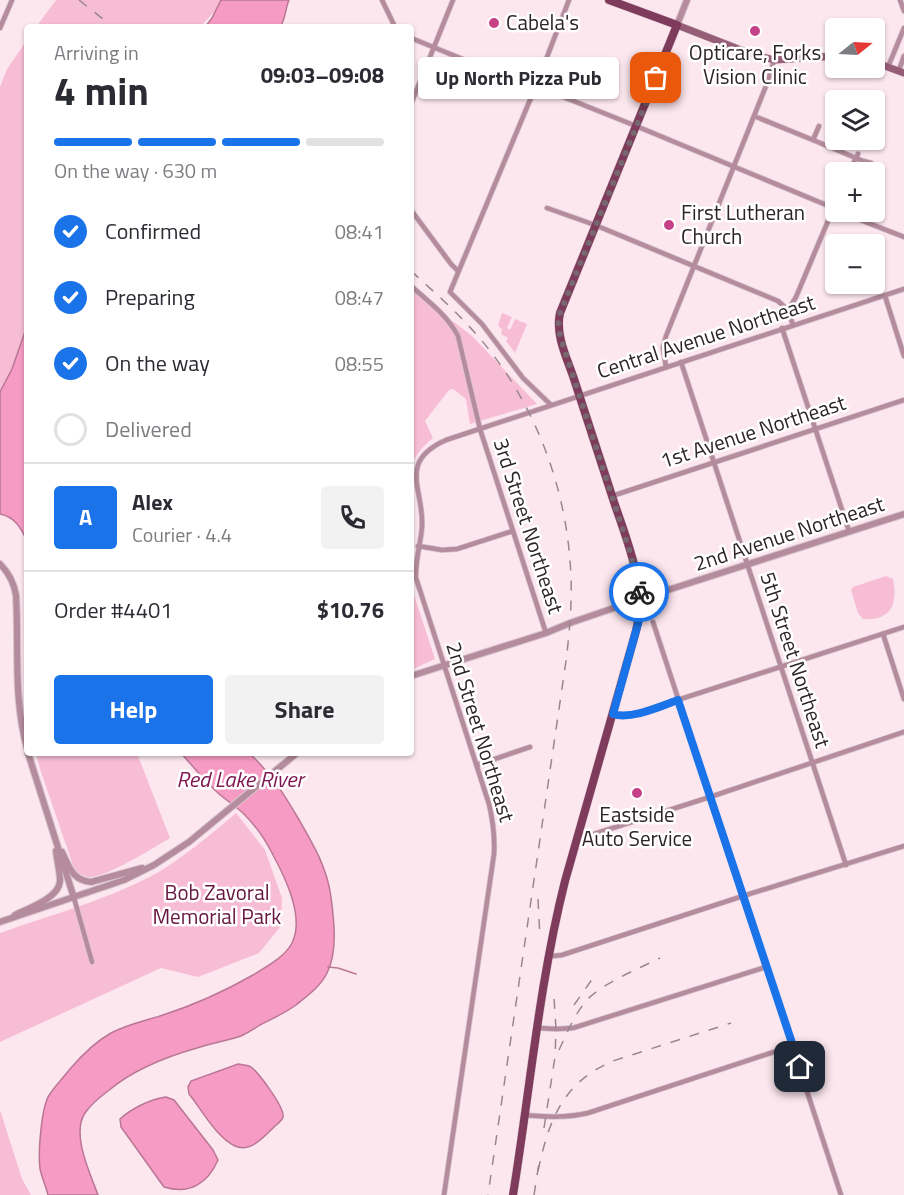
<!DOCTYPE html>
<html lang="en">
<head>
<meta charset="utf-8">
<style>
  body { margin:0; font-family:"Titillium Web",sans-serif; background:#f2f2f3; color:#2b2b33; height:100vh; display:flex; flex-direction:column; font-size:22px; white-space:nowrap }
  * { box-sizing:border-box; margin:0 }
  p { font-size:20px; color:#7c7c81 }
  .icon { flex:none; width:33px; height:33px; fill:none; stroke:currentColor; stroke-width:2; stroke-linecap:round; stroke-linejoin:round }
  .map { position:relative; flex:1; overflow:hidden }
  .details { position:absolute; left:24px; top:24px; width:390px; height:732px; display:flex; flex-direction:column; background:#fff; border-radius:6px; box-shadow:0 2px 4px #0004 }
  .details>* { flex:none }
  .needle { width:39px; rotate:72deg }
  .tools { position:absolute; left:825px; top:18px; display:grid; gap:12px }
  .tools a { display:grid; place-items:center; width:60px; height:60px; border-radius:6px; background:#fff; box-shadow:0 2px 4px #0004; font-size:30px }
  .pin { position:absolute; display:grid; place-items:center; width:51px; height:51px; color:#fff; margin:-26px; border-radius:12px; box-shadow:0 3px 9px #0006 }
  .courier { position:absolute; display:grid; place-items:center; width:60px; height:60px; margin:-30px; border:4px solid #1a73e8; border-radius:50%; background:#fff; color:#222; box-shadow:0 2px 8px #0007 }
  .bubble { position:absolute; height:42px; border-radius:6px; background:#fff; box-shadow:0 2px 4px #0004; font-size:20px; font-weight:700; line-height:42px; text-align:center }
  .headline em { font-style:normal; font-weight:700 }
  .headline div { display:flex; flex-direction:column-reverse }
  .headline { display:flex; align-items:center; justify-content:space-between; height:102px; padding:0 30px }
  h1 { font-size:39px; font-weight:700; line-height:45px }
  .bar { display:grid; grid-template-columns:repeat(4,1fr); gap:9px 6px; align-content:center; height:72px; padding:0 30px }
  .bar i { height:8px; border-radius:4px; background:#e1e1e2 }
  .bar .on { background:#1a73e8 }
  .bar p { grid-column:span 4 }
  .line { display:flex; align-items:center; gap:15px; padding:0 30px; border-top:2px solid #e1e1e2 }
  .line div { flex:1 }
  .round { display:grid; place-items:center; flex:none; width:63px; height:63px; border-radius:6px; background:#f2f2f3 }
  ol { padding:0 30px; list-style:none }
  li { display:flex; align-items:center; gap:18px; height:66px }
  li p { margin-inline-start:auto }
  li .icon { padding:6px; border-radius:50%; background:#1a73e8; color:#fff; stroke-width:4 }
  li:last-child { color:#7c7c81 }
  li i { width:33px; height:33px; border:3px solid #e1e1e2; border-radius:50% }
  .button { display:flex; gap:12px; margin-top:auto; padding:12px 30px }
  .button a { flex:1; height:69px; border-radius:6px; background:#1a73e8; color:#fff; font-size:24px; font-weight:700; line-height:69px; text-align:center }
  .button a+a { background:#f2f2f3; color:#2b2b33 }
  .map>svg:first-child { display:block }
  .green { fill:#f7bdd5 }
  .water { fill:#f69bc4; stroke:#ba7795; stroke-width:1.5 }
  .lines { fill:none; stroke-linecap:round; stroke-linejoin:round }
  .stream { stroke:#ba7795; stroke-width:1.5 }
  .minor-casing { stroke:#d8c4cb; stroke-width:6 }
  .tertiary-casing { stroke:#d8c4cb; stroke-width:8 }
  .secondary-casing { stroke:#d8c4cb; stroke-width:8 }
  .primary-casing { stroke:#d8c4cb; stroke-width:9 }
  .minor { stroke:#b48c9d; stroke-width:4.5 }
  .tertiary { stroke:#b48c9d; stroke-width:6 }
  .secondary { stroke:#965d76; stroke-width:7 }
  .primary { stroke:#7e3b5b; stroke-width:8 }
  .rail { stroke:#98888e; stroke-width:1.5; stroke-dasharray:10 10; stroke-linecap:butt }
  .done { stroke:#76686e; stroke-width:6; stroke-dasharray:0 10.8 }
  .route { stroke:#1a73e8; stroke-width:8 }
  .poi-dot { fill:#c64286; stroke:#fff; stroke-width:2 }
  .labels { text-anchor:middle; stroke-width:5; stroke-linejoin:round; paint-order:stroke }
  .poi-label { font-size:21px; fill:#2e2428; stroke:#fff; text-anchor:start }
  .street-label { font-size:21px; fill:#2e2428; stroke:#fff }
  .park-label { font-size:21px; fill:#661741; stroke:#fff }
  .water-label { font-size:22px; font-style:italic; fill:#7f1651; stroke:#fff }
</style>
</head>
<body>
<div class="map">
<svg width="904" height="1195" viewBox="0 0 904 1195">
  <rect width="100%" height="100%" fill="#fde7ef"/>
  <!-- green -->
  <g class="green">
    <path d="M 56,0 L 221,0 L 216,10 L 200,27 L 36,27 Z"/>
    <path d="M 27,40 L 27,326 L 12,369 L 0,392 L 0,87 L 7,69 Z"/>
    <path d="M 411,289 L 472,336 L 537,404 L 470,424 L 466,399 L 453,389 L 449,390 L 425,421 L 433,438 C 423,446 416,454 411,467 Z"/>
    <path d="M 502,313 L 512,317 L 507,328 L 510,330 L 515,319 L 527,324 L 515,353 L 506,341 L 508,338 L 501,334 L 502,330 L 498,325 Z"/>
    <path d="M 886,576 L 893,579 C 898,604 891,621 863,619 L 858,613 L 851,590 L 853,587 Z"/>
    <path d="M 411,586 L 435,659 L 411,670 Z"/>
    <path d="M 36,753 L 135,753 L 138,756 L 170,838 C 155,847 104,879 88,877 C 83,876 79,873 75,871 L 40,769 Z"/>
    <path d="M 236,813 L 265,850 L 282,898 L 281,926 L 259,953 L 198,977 L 161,968 L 0,1042 L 0,933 C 51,915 107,900 155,874 C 184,857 210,835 236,813 Z"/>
    <path d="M 0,1110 L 22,1179 L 31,1195 L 0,1195 Z"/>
  </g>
  <!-- water -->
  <g class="water">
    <path d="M 221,0 L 289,0 C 285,9 286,19 280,27 L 205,27 L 212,18 Z"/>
    <path d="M 27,326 L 27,541 C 21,528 15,517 0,514 L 0,392 L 12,369 Z"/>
    <path d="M 181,753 L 249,753 C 270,772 284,794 298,818 C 313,844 327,867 331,897 C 334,920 338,951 327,973 C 321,986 307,996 296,1005 C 285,1013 272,1019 260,1025 C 254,1029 247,1033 241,1036 C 227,1041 211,1043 197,1048 C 165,1057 134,1069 108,1091 C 100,1097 91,1104 85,1113 C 71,1134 90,1173 98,1195 L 48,1195 C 46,1187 42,1178 40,1169 C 38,1153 41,1112 48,1097 C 54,1087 63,1078 70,1069 C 82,1055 95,1042 111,1033 C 128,1024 145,1021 163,1015 C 194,1005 225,991 253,975 C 267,966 284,958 292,943 C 305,917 285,877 272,853 C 265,839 254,824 243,813 C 235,806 226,800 218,793 C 205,781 193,767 181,753 Z"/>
    <path d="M 238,1064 C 242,1065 248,1065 251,1067 C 259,1073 285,1108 283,1117 C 282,1121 277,1124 274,1127 C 264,1137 250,1153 235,1146 C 216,1137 202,1110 189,1094 L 188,1087 L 191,1081 Z"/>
    <path d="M 166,1097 L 174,1100 L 213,1150 L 218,1160 C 208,1183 190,1195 164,1187 L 121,1127 L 120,1119 C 131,1109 150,1099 166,1097 Z"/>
  </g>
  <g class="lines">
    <!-- stream -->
    <path class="stream" d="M 328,967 L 338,968 L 356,974"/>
    <defs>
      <g id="minor">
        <path d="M 382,0 L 395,27"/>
        <path d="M 900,0 L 904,11"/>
        <path d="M 0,28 L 12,0"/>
        <path d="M 411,38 L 526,85 L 546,90 L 636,126 L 836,209"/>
        <path d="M 888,67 L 904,28"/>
        <path d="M 899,70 L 904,56"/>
        <path d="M 411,104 L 453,0"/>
        <path d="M 754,116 L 813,140"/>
        <path d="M 819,126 L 813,140 L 863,161 L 871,163"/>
        <path d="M 849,172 L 858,154"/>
        <path d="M 547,208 L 595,225 L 778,301 L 788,310 L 793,325"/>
        <path d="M 411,210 L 451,264 L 458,271"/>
        <path d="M 840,212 L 904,237"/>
        <path d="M 411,286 C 429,302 447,315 458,336 L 480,429 L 546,633"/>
        <path d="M 885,296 L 904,356"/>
        <path d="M 788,310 L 796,297 L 836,202"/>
        <path d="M 782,328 L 849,531"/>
        <path d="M 681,362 L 846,865"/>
        <path d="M 666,367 L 663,347 L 666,336 L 768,81 L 774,60"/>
        <path d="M 551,405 L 523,378 L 482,324 L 450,292 L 535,88 L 569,0"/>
        <path d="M 612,496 L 904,400"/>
        <path d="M 418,546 L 442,550 L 457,549 L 513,531"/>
        <path d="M 653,622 L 841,1195"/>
        <path d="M 883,634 L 904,699"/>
        <path d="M 613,714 L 622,716 L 631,715 L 904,627"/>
        <path d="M 477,765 L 530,747"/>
        <path d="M 578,833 L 587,835 L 594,834 L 710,797 L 904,732"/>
        <path d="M 74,898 L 92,962"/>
        <path d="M 548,955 L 554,956 L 562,955 L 743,896 L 904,846"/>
        <path d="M 538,1028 L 556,1029 L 573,1028 L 766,967"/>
        <path d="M 525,1115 C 547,1117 566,1118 588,1113 L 792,1046"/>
        <path d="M 444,1195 L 494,854 C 495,837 493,821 489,804 L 416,578 C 415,560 421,544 422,526 C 424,489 397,462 446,440 L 904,289"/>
      </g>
      <g id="tertiary">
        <path d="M 677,25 L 687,0"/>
        <path d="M 0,564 C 9,573 14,583 16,595 C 19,646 13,698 27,748"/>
        <path d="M 411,676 L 546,633 L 570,623 L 640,599 L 904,514"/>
        <path d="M 28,753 L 74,898"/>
        <path d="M 62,852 C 70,868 72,880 91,882 L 142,868"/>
        <path d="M 15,915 C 29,908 59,898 60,881 C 60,871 57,861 56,851"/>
        <path d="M 0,922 L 124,880 L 154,865 L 189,842 L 297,753"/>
      </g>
      <g id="secondary">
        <path d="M 677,25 L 746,52 L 774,60 L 836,56"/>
        <path d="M 874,62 L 904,73"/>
      </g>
      <path id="primary" d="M 513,1195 C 530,1090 539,984 565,881 L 636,631 C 647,587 628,544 614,502 C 601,461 587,420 574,379 C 567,358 555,335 560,313 L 677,25 L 609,0"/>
    </defs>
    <!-- minor casing -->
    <use href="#minor" class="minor-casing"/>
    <!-- tertiary casing -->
    <use href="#tertiary" class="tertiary-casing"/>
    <!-- secondary casing -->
    <use href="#secondary" class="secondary-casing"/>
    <!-- primary casing -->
    <use href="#primary" class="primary-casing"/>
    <!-- minor -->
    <use href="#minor" class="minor"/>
    <!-- tertiary -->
    <use href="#tertiary" class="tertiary"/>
    <!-- secondary -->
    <use href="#secondary" class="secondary"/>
    <!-- primary -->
    <use href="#primary" class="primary"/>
    <!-- rail -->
    <g class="rail">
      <path d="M 79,0 L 113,27"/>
      <path d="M 411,271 C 433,291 456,311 476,334 C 531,396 564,479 570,561 C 573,595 570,628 566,661 L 488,1195"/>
      <path d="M 538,899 L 540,938"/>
      <path d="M 574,1005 L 593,978"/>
      <path d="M 559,1050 C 567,1033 574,1015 587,1000 C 601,984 640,968 660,958"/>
      <path d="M 544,1128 L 555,1057 L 556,1029 L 554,997"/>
      <path d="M 538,1171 C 549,1120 562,1083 613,1061 L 731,1023"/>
      <path d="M 534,1195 L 539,1163"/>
    </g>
  </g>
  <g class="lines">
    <!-- done -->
    <path class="done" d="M 639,592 L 630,552 L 560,336 L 558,320 L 560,313 L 656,78"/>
    <!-- route -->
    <path class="route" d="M 639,592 L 640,610 L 639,620 L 613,714 C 631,720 661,706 678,700 L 800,1067"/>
  </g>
  <!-- markers -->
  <g class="poi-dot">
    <circle cx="494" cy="23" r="6"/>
    <circle cx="755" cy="31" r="6"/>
    <circle cx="669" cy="225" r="6"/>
    <circle cx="637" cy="793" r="6"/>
  </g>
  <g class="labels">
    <!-- poi labels -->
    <g class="poi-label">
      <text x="506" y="30">Cabela's</text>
      <text x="755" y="60" text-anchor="middle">Opticare, Forks<tspan x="755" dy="24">Vision Clinic</tspan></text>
      <text x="681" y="220">First Lutheran<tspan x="681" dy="24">Church</tspan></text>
      <text x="637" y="822" text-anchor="middle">Eastside<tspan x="637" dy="24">Auto Service</tspan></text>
    </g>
    <!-- street labels -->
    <g class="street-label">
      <text transform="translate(706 337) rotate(-18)" y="7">Central Avenue Northeast</text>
      <text transform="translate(753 432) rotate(-18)" y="7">1st Avenue Northeast</text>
      <text transform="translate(528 526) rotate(72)" y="7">3rd Street Northeast</text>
      <text transform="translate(789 534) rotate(-18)" y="7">2nd Avenue Northeast</text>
      <text transform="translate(795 660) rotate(72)" y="7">5th Street Northeast</text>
      <text transform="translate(480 732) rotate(73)" y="7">2nd Street Northeast</text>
    </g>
    <!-- park labels -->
    <g class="park-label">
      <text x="217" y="900">Bob Zavoral<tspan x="217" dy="24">Memorial Park</tspan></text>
    </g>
    <!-- water labels -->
    <g class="water-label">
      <text x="240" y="787">Red Lake River</text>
    </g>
  </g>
</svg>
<div class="tools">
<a><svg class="needle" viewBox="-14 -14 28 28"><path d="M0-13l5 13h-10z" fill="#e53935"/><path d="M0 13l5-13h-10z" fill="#7c7c81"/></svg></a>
<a><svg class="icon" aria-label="layers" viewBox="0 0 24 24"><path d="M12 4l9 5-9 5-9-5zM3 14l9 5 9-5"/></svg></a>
<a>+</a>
<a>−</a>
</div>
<div class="pin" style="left:656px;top:78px;background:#ea580c"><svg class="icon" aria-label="bag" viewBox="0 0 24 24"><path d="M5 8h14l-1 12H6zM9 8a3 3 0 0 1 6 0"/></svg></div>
<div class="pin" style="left:800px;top:1067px;background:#1f2937"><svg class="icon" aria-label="home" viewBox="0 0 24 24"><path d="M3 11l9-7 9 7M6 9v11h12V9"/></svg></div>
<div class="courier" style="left:639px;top:592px"><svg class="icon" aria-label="bike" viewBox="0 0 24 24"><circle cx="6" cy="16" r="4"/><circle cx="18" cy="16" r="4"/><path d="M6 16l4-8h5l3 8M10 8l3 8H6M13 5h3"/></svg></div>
<div class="bubble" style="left:418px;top:57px;width:201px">Up North Pizza Pub</div>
<section class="details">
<div class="headline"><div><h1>4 min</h1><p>Arriving in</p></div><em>09:03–09:08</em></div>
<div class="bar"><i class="on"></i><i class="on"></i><i class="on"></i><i></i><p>On the way · 630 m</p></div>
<ol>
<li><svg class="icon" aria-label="check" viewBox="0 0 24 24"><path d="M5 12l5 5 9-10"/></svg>Confirmed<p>08:41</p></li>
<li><svg class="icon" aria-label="check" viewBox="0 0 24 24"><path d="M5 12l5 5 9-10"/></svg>Preparing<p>08:47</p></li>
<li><svg class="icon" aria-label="check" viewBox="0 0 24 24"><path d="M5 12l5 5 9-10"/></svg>On the way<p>08:55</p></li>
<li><i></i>Delivered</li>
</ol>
<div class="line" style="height:108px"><b class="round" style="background:#1a73e8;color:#fff">A</b><div><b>Alex</b><p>Courier · 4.4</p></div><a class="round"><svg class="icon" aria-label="phone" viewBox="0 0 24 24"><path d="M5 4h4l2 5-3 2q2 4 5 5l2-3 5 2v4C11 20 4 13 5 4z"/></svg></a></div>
<div class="line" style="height:78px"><div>Order #4401</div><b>$10.76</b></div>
<div class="button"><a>Help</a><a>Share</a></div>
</section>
</div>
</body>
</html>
